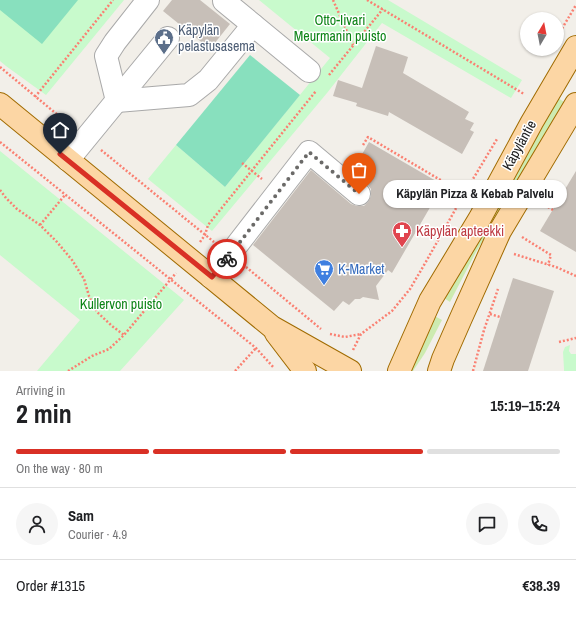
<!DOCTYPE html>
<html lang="en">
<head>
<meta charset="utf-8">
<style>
  body { margin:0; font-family:"Archivo Narrow",sans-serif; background:#f6f6f6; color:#202124; height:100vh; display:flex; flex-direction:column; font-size:15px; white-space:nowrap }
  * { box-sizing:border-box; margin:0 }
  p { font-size:13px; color:#757577 }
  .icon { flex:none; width:22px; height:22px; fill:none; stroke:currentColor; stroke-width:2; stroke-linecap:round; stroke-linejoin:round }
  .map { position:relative; height:371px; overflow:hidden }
  .drawer { display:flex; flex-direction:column; background:#fff; flex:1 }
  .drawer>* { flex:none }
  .needle { width:26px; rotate:10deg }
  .fabs { position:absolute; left:520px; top:12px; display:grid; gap:8px }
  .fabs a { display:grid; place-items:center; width:44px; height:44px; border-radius:50%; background:#fff; box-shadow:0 1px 3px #0004; font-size:20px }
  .pin { position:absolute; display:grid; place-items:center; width:34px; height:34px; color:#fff; margin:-41px -17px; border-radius:50% 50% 50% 0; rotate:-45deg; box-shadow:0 0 4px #0007 }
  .pin .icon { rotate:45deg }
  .courier { position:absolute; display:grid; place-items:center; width:40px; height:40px; margin:-20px; border:3px solid #d93025; border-radius:50%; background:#fff; color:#222; box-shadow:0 1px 5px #0007 }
  .bubble { position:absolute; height:28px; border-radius:14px; background:#fff; box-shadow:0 1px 3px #0004; font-size:13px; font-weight:700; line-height:28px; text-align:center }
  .head em { font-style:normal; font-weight:700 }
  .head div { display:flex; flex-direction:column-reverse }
  .head { display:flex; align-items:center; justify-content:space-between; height:68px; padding:0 16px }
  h1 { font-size:26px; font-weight:700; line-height:30px }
  .bar { display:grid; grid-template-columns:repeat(4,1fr); gap:6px 4px; align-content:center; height:48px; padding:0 16px }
  .bar i { height:5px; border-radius:3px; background:#e0e0e0 }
  .bar .current { background:#d93025 }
  .bar p { grid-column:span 4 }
  .line { display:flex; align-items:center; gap:10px; padding:0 16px; border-top:1px solid #e0e0e0 }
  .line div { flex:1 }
  .round { display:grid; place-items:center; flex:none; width:42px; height:42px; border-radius:21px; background:#f6f6f6 }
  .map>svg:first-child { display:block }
  .grass { fill:#cdebb0 }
  .park { fill:#c8facc }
  .pitch { fill:#88e0be }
  .building { fill:#c7bfb8 }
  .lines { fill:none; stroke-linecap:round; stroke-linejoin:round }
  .minor-casing { stroke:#a9a9a9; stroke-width:24 }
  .major-casing { stroke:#a06b00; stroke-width:24 }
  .path { stroke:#fa8072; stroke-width:2.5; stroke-dasharray:2 2; stroke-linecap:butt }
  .minor { stroke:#fff; stroke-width:22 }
  .major { stroke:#fcd6a4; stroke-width:22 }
  .done { stroke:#6b6a68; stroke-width:4; stroke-dasharray:0 7.2 }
  .route { stroke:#d93025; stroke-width:5 }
  .labels { text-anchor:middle; stroke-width:3; stroke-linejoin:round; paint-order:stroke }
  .park-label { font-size:14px; fill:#0c8416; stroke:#fff }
  .service-label { font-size:14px; fill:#4e5e75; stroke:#fff; text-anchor:start }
  .street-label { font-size:14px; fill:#222; stroke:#fff }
  .health-label { font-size:14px; fill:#be3a42; stroke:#fff; text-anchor:start }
  .shop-label { font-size:14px; fill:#366cbe; stroke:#fff; text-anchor:start }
</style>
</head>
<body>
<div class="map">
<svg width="576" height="371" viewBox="0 0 576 371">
  <rect width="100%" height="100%" fill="#f2efe9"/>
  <!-- grass -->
  <g class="grass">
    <path d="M 558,98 L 564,102 L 476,252 L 450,302 L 441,296 Z"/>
    <path d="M 431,314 L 442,320 L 425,353 L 413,371 L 407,371 Z"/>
  </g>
  <!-- park -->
  <g class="park">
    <path d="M 0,0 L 124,0 L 46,95 L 6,66 L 0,61 Z"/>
    <path d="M 259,0 L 388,0 L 522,80 L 511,98 L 382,23 L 327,93 L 212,231 L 148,179 L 176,145 L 225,187 L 330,58 Z"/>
    <path d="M 0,151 L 184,300 L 120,371 L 37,371 L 80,320 L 0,255 Z"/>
    <path d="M 570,345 L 569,351 L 571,354 L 576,354 L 576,371 L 564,371 L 564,369 L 563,352 L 565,347 Z"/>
  </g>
  <!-- pitch -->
  <g class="pitch">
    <path d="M 0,0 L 78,0 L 42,44 L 0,10 Z"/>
    <path d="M 250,55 L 300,95 L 225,187 L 176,145 Z"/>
  </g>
  <!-- building -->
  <g class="building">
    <path d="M 172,0 L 200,0 L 230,24 L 210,49 L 163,11 Z"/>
    <path d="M 376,46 L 408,57 L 403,73 L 469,112 L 465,119 L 474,123 L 470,130 L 474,132 L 462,154 L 389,112 L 388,116 L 356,106 L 357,103 L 333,96 L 338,80 L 362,88 Z"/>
    <path d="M 369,142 L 443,185 L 392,273 L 388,270 L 376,286 L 379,300 L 363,297 L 360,299 L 355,299 L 349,305 L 343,301 L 334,311 L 253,245 L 311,170 L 351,204 L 357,206 L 364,206 L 368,202 L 371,196 L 371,189 L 367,184 L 352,172 Z"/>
    <path d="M 576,171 L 576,252 L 540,231 Z"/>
    <path d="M 513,278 L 554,291 L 528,371 L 483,371 Z"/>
  </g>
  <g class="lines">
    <defs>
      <g id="minor">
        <path d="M 148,0 L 115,42 L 106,56 L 117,101 L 189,95 L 208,80 L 253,25"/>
        <path d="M 224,0 L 224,1 L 309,71"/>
        <path d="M 68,160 L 168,38"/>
        <path d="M 211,277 L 230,254 L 309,152 L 359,194"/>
      </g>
      <g id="major">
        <path d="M 0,104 L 272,327 L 350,371"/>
        <path d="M 276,333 L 305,371"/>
        <path d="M 399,371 L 430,301 L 480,218 L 532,122 L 576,47"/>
        <path d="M 439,371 L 443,359 L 461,318 L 500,231 L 576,104"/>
      </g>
    </defs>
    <!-- minor casing -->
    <use href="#minor" class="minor-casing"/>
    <!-- major casing -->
    <use href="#major" class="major-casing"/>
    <!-- path -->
    <g class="path">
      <path d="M 333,0 L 353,45"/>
      <path d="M 367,0 L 424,34 L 524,94"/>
      <path d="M 560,32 L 576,5"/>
      <path d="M 0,67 L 71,126"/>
      <path d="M 329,75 L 383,9"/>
      <path d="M 35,97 L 113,0"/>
      <path d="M 0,142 L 256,348 L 274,368"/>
      <path d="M 363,145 L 368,137 L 464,194"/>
      <path d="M 101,150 L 214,242"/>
      <path d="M 242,163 L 262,179"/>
      <path d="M 0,190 L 6,198 L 17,209 L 40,225 L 57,242 L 72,260 L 84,279 L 89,296 L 97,312 L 112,326 L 124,335"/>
      <path d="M 541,203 L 553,210"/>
      <path d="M 40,225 L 65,195"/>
      <path d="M 522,237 L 551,255 L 548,265"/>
      <path d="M 200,242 L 205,235 L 208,225 L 316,91"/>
      <path d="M 514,254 L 556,267 L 576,276"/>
      <path d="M 246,267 L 321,329"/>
      <path d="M 490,314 L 500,317"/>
      <path d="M 330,334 L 345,337 L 361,334"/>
      <path d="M 559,342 L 576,338"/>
      <path d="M 353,350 L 361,334 L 392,311 L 410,289 L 427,260 L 464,194 L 497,139"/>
      <path d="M 68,371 L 92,356 L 109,349 L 124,335 L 176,273"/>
      <path d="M 235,371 L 256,348"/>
      <path d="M 473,371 L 484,330 L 498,289"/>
    </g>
    <!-- minor -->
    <use href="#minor" class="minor"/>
    <!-- major -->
    <use href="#major" class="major"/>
  </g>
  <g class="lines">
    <!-- done -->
    <path class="done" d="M 227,259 L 309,152 L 359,194"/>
    <!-- route -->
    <path class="route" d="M 60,154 L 212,277 L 227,259"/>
  </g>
  <!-- icons -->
  <defs>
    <symbol id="civic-pin" viewBox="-11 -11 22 30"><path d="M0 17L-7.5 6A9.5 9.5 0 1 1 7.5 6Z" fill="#5c6f8a" stroke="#fff"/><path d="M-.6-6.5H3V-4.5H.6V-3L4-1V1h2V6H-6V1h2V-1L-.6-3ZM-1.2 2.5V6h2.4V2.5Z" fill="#fff"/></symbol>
    <symbol id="pharmacy-pin" viewBox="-11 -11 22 30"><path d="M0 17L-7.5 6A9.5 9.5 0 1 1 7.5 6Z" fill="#e0444e" stroke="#fff"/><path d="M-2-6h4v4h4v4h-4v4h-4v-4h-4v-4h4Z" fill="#fff"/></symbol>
    <symbol id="supermarket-pin" viewBox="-11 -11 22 30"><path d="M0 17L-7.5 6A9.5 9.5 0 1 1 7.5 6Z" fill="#3f7fe0" stroke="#fff"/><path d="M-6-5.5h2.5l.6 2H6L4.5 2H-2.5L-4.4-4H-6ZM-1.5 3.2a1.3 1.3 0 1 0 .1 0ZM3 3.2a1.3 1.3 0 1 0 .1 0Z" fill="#fff"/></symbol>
  </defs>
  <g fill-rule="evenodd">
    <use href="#civic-pin" x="153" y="27" width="22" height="30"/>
    <use href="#pharmacy-pin" x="391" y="220" width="22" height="30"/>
    <use href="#supermarket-pin" x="313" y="258" width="22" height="30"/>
  </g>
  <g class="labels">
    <!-- park labels -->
    <g class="park-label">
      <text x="340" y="25">Otto-Iivari<tspan x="340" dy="16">Meurmanin puisto</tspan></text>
      <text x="121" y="309">Kullervon puisto</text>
    </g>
    <!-- service labels -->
    <g class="service-label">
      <text x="178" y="35">Käpylän<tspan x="178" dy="16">pelastusasema</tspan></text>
    </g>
    <!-- street labels -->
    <g class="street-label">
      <text transform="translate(519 145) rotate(-61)" y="5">Käpyläntie</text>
    </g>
    <!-- health labels -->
    <g class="health-label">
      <text x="416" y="236">Käpylän apteekki</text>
    </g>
    <!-- shop labels -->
    <g class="shop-label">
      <text x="338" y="274">K-Market</text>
    </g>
  </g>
</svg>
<div class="fabs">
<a><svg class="needle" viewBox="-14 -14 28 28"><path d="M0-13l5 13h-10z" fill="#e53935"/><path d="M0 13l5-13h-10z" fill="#757577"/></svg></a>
</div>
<div class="pin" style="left:359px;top:194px;background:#ea580c"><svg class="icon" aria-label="bag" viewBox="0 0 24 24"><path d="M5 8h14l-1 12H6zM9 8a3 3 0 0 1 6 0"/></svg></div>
<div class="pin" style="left:60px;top:154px;background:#1f2937"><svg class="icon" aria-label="home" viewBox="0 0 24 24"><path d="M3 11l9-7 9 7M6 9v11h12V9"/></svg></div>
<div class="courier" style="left:227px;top:259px"><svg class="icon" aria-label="bike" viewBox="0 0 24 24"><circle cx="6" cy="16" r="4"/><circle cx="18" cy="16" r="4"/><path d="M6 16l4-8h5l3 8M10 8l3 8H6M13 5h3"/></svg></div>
<div class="bubble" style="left:383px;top:180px;width:184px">Käpylän Pizza &amp; Kebab Palvelu</div>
</div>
<section class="drawer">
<div class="head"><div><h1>2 min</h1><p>Arriving in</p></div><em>15:19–15:24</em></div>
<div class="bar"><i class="current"></i><i class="current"></i><i class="current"></i><i></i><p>On the way · 80 m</p></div>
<div class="line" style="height:72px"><a class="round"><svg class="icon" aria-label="person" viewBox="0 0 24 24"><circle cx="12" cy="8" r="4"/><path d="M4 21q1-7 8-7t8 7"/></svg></a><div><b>Sam</b><p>Courier · 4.9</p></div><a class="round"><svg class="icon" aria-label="chat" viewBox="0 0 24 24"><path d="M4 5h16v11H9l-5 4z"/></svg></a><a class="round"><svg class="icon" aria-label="phone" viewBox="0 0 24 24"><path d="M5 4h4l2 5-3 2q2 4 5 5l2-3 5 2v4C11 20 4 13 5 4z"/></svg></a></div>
<div class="line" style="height:52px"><div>Order #1315</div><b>€38.39</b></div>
</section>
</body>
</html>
